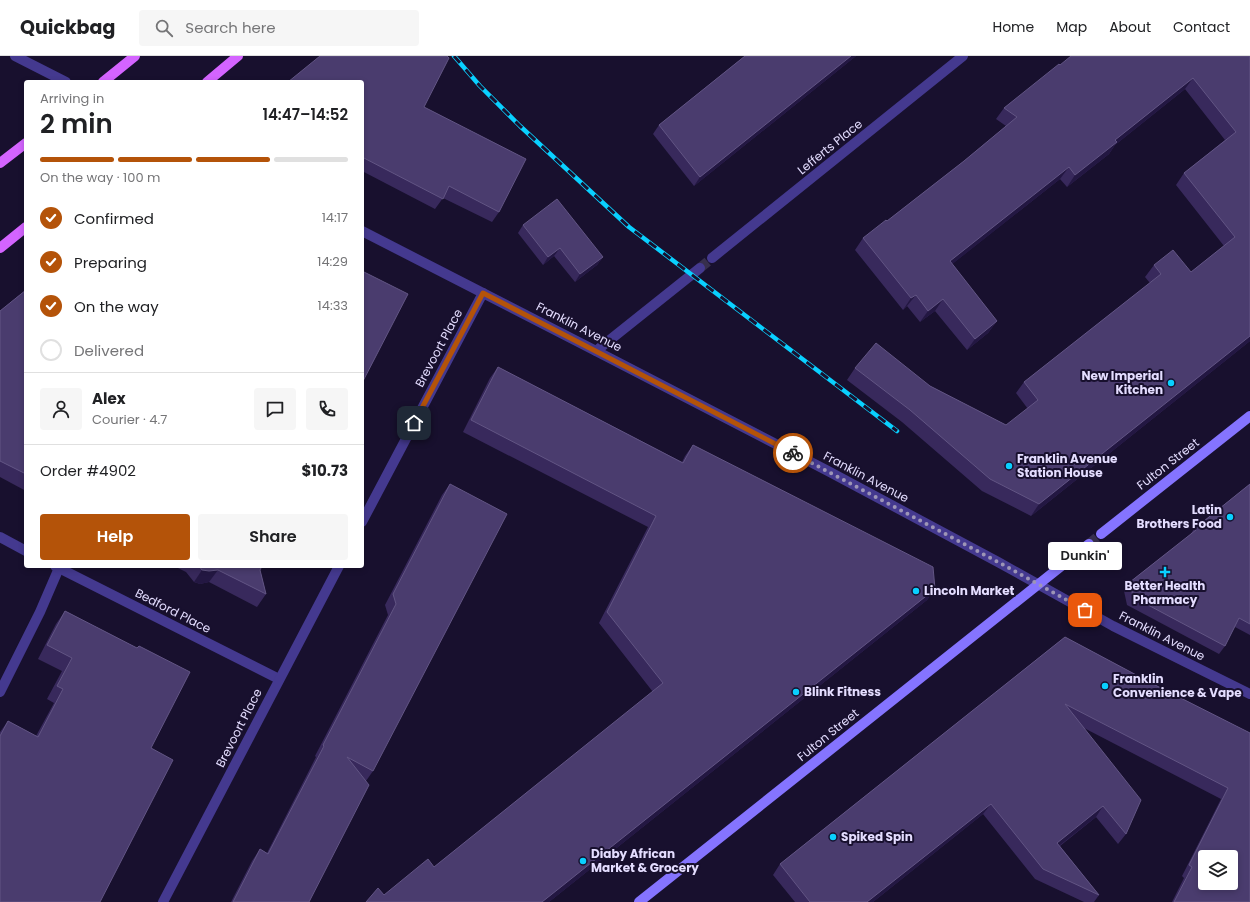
<!DOCTYPE html>
<html lang="en">
<head>
<meta charset="utf-8">
<style>
  body { margin:0; font-family:Poppins,sans-serif; background:#f6f6f6; color:#202124; height:100vh; display:flex; flex-direction:column; font-size:15px; white-space:nowrap }
  * { box-sizing:border-box; margin:0 }
  p { font-size:13px; color:#757577 }
  .icon { flex:none; width:22px; height:22px; fill:none; stroke:currentColor; stroke-width:2; stroke-linecap:round; stroke-linejoin:round }
  .map { position:relative; flex:1; overflow:hidden }
  .side { position:absolute; left:24px; top:24px; width:340px; height:488px; display:flex; flex-direction:column; background:#fff; border-radius:4px; box-shadow:0 2px 6px #0003 }
  .side>* { flex:none }
  .controls { position:absolute; left:1198px; top:794px; display:grid; gap:8px }
  .controls a { display:grid; place-items:center; width:40px; height:40px; border-radius:4px; background:#fff; box-shadow:0 2px 6px #0003; font-size:20px }
  .pin { position:absolute; display:grid; place-items:center; width:34px; height:34px; color:#fff; margin:-17px; border-radius:8px; box-shadow:0 2px 6px #0006 }
  .courier { position:absolute; display:grid; place-items:center; width:40px; height:40px; margin:-20px; border:3px solid #b45309; border-radius:50%; background:#fff; color:#222; box-shadow:0 1px 5px #0007 }
  .bubble { position:absolute; height:28px; border-radius:4px; background:#fff; box-shadow:0 2px 6px #0003; font-size:13px; font-weight:600; line-height:28px; text-align:center }
  .summary em { font-style:normal; font-weight:600 }
  .summary div { display:flex; flex-direction:column-reverse }
  .summary { display:flex; align-items:center; justify-content:space-between; height:68px; padding:0 16px }
  h1 { font-size:26px; font-weight:600; line-height:30px }
  .bar { display:grid; grid-template-columns:repeat(4,1fr); gap:6px 4px; align-content:center; height:48px; padding:0 16px }
  .bar i { height:5px; border-radius:3px; background:#e0e0e0 }
  .bar .selected { background:#b45309 }
  .bar p { grid-column:span 4 }
  .line { display:flex; align-items:center; gap:10px; padding:0 16px; border-top:1px solid #e0e0e0 }
  .line div { flex:1 }
  .round { display:grid; place-items:center; flex:none; width:42px; height:42px; border-radius:4px; background:#f6f6f6 }
  ol { padding:0 16px; list-style:none }
  li { display:flex; align-items:center; gap:12px; height:44px }
  li p { margin-inline-start:auto }
  li .icon { padding:4px; border-radius:50%; background:#b45309; color:#fff; stroke-width:4 }
  li:last-child { color:#757577 }
  li i { width:22px; height:22px; border:2px solid #e0e0e0; border-radius:50% }
  .primary-button { display:flex; gap:8px; margin-top:auto; padding:8px 16px }
  .primary-button a { flex:1; height:46px; border-radius:4px; background:#b45309; color:#fff; font-size:16px; font-weight:600; line-height:46px; text-align:center }
  .primary-button a+a { background:#f6f6f6; color:#202124 }
  header { display:flex; align-items:center; gap:24px; box-sizing:border-box; height:56px; padding:0 20px; background:#fff; border-bottom:1px solid #e0e0e0 }
  header strong { font-size:19px }
  nav { display:flex; gap:22px; margin-inline-start:auto; font-size:14px }
  .search { width:280px; height:36px; background:#f6f6f6; display:flex; align-items:center; gap:10px; box-sizing:border-box; padding:0 14px; border-radius:4px; color:#757577; font-size:15px }
  .map>svg:first-child { display:block }
  .lines { fill:none; stroke-linecap:round; stroke-linejoin:round }
  .minor-tunnel { stroke:#372f4d; stroke-width:10; stroke-dasharray:10 5; stroke-linecap:butt }
  .secondary-tunnel { stroke:#372f4d; stroke-width:10; stroke-dasharray:10 5; stroke-linecap:butt }
  .service { stroke:#44398f; stroke-width:10 }
  .minor { stroke:#44398f; stroke-width:10 }
  .tertiary { stroke:#44398f; stroke-width:10 }
  .secondary { stroke:#8574ff; stroke-width:10 }
  .primary { stroke:#d464ff; stroke-width:10 }
  .rail-casing { stroke:#09d0ff; stroke-width:4.5 }
  .rail { stroke:#18102e; stroke-width:3; stroke-dasharray:9; stroke-linecap:butt }
  .wall { fill:#38295c }
  .shaded-wall { fill:#231742 }
  .building { fill:#4a3c6e; stroke:#625584; fill-rule:evenodd }
  .done { stroke:#9d95b6; stroke-width:4; stroke-dasharray:0 7.2 }
  .route { stroke:#b45309; stroke-width:5 }
  .poi-dot { fill:#09d0ff; stroke:#18102e; stroke-width:1.5 }
  .labels { text-anchor:middle; stroke-width:4; stroke-linejoin:round; paint-order:stroke }
  .street-label { font-size:12px; fill:#e4ddff; stroke:#18102e }
  .poi-label { font-size:12px; font-weight:bold; fill:#e4ddff; stroke:#18102e; text-anchor:start }
</style>
</head>
<body>
<header>
<strong>Quickbag</strong>
<div class="search"><svg class="icon" aria-label="search" viewBox="0 0 24 24"><circle cx="10" cy="10" r="6"/><path d="M15 15l6 6"/></svg>Search here</div>
<nav><a>Home</a><a>Map</a><a>About</a><a>Contact</a></nav>
</header>
<div class="map">
<svg width="1250" height="846" viewBox="0 0 1250 846">
  <rect width="100%" height="100%" fill="#18102e"/>
  <g class="lines">
    <!-- minor-tunnel -->
    <path class="minor-tunnel" d="M 700,212 L 712,202"/>
    <!-- secondary-tunnel -->
    <path class="secondary-tunnel" d="M 1089,488 L 1101,478"/>
    <!-- service -->
    <path class="service" d="M 0,636 L 40,556 L 59,512"/>
    <!-- minor -->
    <g class="minor">
      <path d="M 712,202 L 963,0"/>
      <path d="M 596,295 L 700,212"/>
      <path d="M 362,466 L 483,237"/>
      <path d="M 0,481 L 26,495"/>
      <path d="M 55,510 L 279,623"/>
      <path d="M 163,846 L 339,510"/>
    </g>
    <!-- tertiary -->
    <g class="tertiary">
      <path d="M 15,0 L 66,26"/>
      <path d="M 362,175 L 596,295 L 828,415 L 998,506 L 1113,570 L 1250,638"/>
    </g>
    <!-- secondary -->
    <g class="secondary">
      <path d="M 1101,478 L 1250,360"/>
      <path d="M 639,846 L 1089,488"/>
    </g>
    <!-- primary -->
    <g class="primary">
      <path d="M 103,26 L 135,0"/>
      <path d="M 207,26 L 238,0"/>
      <path d="M 0,107 L 26,87"/>
      <path d="M 0,192 L 26,171"/>
    </g>
    <defs>
      <path id="rail" d="M 454,0 L 480,30 L 520,70 L 629,171 L 897,375"/>
    </defs>
    <!-- rail casing -->
    <use href="#rail" class="rail-casing"/>
    <!-- rail -->
    <use href="#rail" class="rail"/>
  </g>
  <!-- wall -->
  <g class="wall">
    <path d="M 745,0 L 856,0 L 694,130 L 653,78 L 659,69 Z"/>
    <path d="M 1250,0 L 1250,285 L 1031,460 L 982,435 L 902,366 L 847,324 L 855,312 L 930,330 L 1006,369 L 1028,353 L 1016,337 L 1024,326 L 1150,227 L 1145,221 L 1154,209 L 1191,216 L 1224,190 L 1176,129 L 1184,117 L 1225,84 L 1185,33 L 1115,89 L 1109,98 L 1067,131 L 1060,123 L 952,208 L 997,265 L 988,277 L 967,294 L 935,255 L 920,266 L 907,250 L 903,254 L 855,194 L 863,182 L 887,165 L 964,105 L 1006,70 L 996,63 L 1004,52 L 1060,9 Z"/>
    <path d="M 362,26 L 424,51 L 499,156 L 492,166 L 443,142 L 435,153 L 362,115 Z"/>
    <path d="M 523,169 L 603,201 L 597,209 L 575,226 L 554,200 L 543,209 L 518,177 Z"/>
    <path d="M 26,234 L 26,435 L 0,421 L 0,255 Z"/>
    <path d="M 498,311 L 682,406 L 685,400 L 693,389 L 935,533 L 927,544 L 549,846 L 366,846 L 384,839 L 434,811 L 653,636 L 599,567 L 648,471 L 463,376 L 490,322 Z"/>
    <path d="M 450,428 L 373,715 L 366,725 L 309,846 L 231,846 L 252,805 L 260,793 L 267,797 L 316,701 L 315,700 L 388,559 L 385,549 L 442,439 Z"/>
    <path d="M 1250,428 L 1250,579 L 1235,571 L 1225,590 L 1219,598 L 1127,549 L 1124,535 L 1130,526 L 1190,479 L 1194,473 Z"/>
    <path d="M 174,510 L 262,510 L 260,514 L 266,538 L 257,551 L 209,526 L 200,528 L 194,526 L 186,516 Z"/>
    <path d="M 65,555 L 137,592 L 0,846 L 0,676 L 8,665 L 36,680 L 54,647 L 47,643 L 62,615 L 38,603 L 56,568 Z"/>
    <path d="M 1065,581 L 1157,630 L 1250,677 L 1250,846 L 1172,846 L 1184,822 L 1182,820 L 1221,743 L 1084,672 L 1126,778 L 1118,788 L 1096,761 L 1060,790 L 1099,839 L 1094,846 L 1084,846 L 1035,823 L 983,758 L 873,846 L 795,846 L 773,819 L 780,808 Z"/>
  </g>
  <!-- shaded-wall -->
  <g class="shaded-wall">
    <path d="M 851,0 L 856,0 L 694,130 L 700,121 Z"/>
    <path d="M 1193,22 L 1185,33 L 1115,89 L 1109,98 L 1067,131 L 1075,119 L 1115,84 Z"/>
    <path d="M 1069,111 L 1060,123 L 941,217 L 950,205 Z"/>
    <path d="M 560,192 L 554,200 L 543,209 L 548,201 Z"/>
    <path d="M 603,201 L 597,209 L 575,226 L 580,218 Z"/>
    <path d="M 916,239 L 907,250 L 903,254 L 911,242 Z"/>
    <path d="M 943,243 L 935,255 L 920,266 L 928,255 Z"/>
    <path d="M 997,265 L 988,277 L 967,294 L 975,283 Z"/>
    <path d="M 1250,280 L 1250,285 L 1031,460 L 1039,448 Z"/>
    <path d="M 202,514 L 218,514 L 209,526 L 200,528 L 194,526 Z"/>
    <path d="M 935,533 L 927,544 L 549,846 L 542,846 Z"/>
    <path d="M 991,748 L 983,758 L 873,846 L 867,846 Z"/>
    <path d="M 1103,750 L 1096,761 L 1050,797 L 1057,787 Z"/>
  </g>
  <!-- building -->
  <g class="building">
    <path d="M 320,0 L 447,0 L 449,2 L 424,51 L 526,103 L 499,156 L 449,130 L 443,143 L 362,101 L 362,26 L 288,26 Z"/>
    <path d="M 745,0 L 851,0 L 700,121 L 659,69 Z"/>
    <path d="M 1071,0 L 1250,0 L 1250,280 L 1039,448 L 990,423 L 910,354 L 855,312 L 876,287 L 930,330 L 1006,369 L 1038,344 L 1024,326 L 1161,218 L 1154,209 L 1173,194 L 1191,216 L 1235,181 L 1184,117 L 1236,76 L 1193,22 L 1115,84 L 1117,86 L 1075,119 L 1069,111 L 950,205 L 997,265 L 975,283 L 943,243 L 928,255 L 916,239 L 911,242 L 863,182 L 886,164 L 887,165 L 964,105 L 1017,61 L 1004,52 L 1059,8 L 1060,9 Z"/>
    <path d="M 557,143 L 603,201 L 580,218 L 560,192 L 548,201 L 523,169 Z"/>
    <path d="M 362,215 L 408,238 L 362,327 Z"/>
    <path d="M 26,234 L 26,418 L 0,405 L 0,255 Z"/>
    <path d="M 498,311 L 683,407 L 693,389 L 933,511 L 935,533 L 542,846 L 366,846 L 378,832 L 384,839 L 428,803 L 434,811 L 663,627 L 607,556 L 656,460 L 471,364 Z"/>
    <path d="M 450,428 L 507,458 L 373,715 L 347,701 L 369,729 L 309,846 L 233,846 L 260,793 L 268,798 L 324,690 L 323,689 L 396,548 L 393,538 Z"/>
    <path d="M 1250,428 L 1250,568 L 1239,562 L 1225,590 L 1133,541 L 1130,526 L 1196,474 L 1194,473 Z"/>
    <path d="M 199,510 L 262,510 L 260,514 L 266,538 L 218,514 L 209,515 L 202,514 Z"/>
    <path d="M 65,555 L 137,592 L 139,590 L 190,616 L 151,692 L 173,704 L 100,846 L 0,846 L 0,680 L 8,665 L 38,681 L 63,633 L 57,630 L 72,602 L 47,589 Z"/>
    <path d="M 1065,581 L 1157,630 L 1250,677 L 1250,846 L 1174,846 L 1192,811 L 1189,809 L 1228,732 L 1065,648 L 1141,744 L 1126,778 L 1103,750 L 1057,787 L 1099,839 L 1043,813 L 991,748 L 867,846 L 810,846 L 780,808 ZM 1205,801 L 1231,801 L 1231,827 L 1205,827 Z"/>
  </g>
  <g class="lines">
    <!-- done -->
    <path class="done" d="M 793,397 L 998,506 L 1085,554"/>
    <!-- route -->
    <path class="route" d="M 414,367 L 483,237 L 793,397"/>
  </g>
  <!-- markers -->
  <g class="poi-dot">
    <circle cx="1171" cy="327" r="4"/>
    <circle cx="1009" cy="410" r="4"/>
    <circle cx="1230" cy="461" r="4"/>
    <path d="M1163 510h4v4h4v4h-4v4h-4v-4h-4v-4h4z"/>
    <circle cx="916" cy="535" r="4"/>
    <circle cx="1105" cy="630" r="4"/>
    <circle cx="796" cy="636" r="4"/>
    <circle cx="833" cy="781" r="4"/>
    <circle cx="583" cy="805" r="4"/>
  </g>
  <g class="labels">
    <!-- street labels -->
    <g class="street-label">
      <text transform="translate(830 91) rotate(-39)" y="4">Lefferts Place</text>
      <text transform="translate(579 271) rotate(27)" y="4">Franklin Avenue</text>
      <text transform="translate(439 292) rotate(-62)" y="4">Brevoort Place</text>
      <text transform="translate(1168 408) rotate(-38)" y="4">Fulton Street</text>
      <text transform="translate(866 421) rotate(28)" y="4">Franklin Avenue</text>
      <text transform="translate(173 555) rotate(27)" y="4">Bedford Place</text>
      <text transform="translate(1162 580) rotate(27)" y="4">Franklin Avenue</text>
      <text transform="translate(239 672) rotate(-63)" y="4">Brevoort Place</text>
      <text transform="translate(828 679) rotate(-39)" y="4">Fulton Street</text>
    </g>
    <!-- poi labels -->
    <g class="poi-label">
      <text x="1163" y="324" text-anchor="end">New Imperial<tspan x="1163" dy="14">Kitchen</tspan></text>
      <text x="1017" y="407">Franklin Avenue<tspan x="1017" dy="14">Station House</tspan></text>
      <text x="1222" y="458" text-anchor="end">Latin<tspan x="1222" dy="14">Brothers Food</tspan></text>
      <text x="1165" y="534" text-anchor="middle">Better Health<tspan x="1165" dy="14">Pharmacy</tspan></text>
      <text x="924" y="539">Lincoln Market</text>
      <text x="1113" y="627">Franklin<tspan x="1113" dy="14">Convenience &amp; Vape</tspan></text>
      <text x="804" y="640">Blink Fitness</text>
      <text x="841" y="785">Spiked Spin</text>
      <text x="591" y="802">Diaby African<tspan x="591" dy="14">Market &amp; Grocery</tspan></text>
    </g>
  </g>
</svg>
<div class="controls">
<a><svg class="icon" aria-label="layers" viewBox="0 0 24 24"><path d="M12 4l9 5-9 5-9-5zM3 14l9 5 9-5"/></svg></a>
</div>
<div class="pin" style="left:1085px;top:554px;background:#ea580c"><svg class="icon" aria-label="bag" viewBox="0 0 24 24"><path d="M5 8h14l-1 12H6zM9 8a3 3 0 0 1 6 0"/></svg></div>
<div class="pin" style="left:414px;top:367px;background:#1f2937"><svg class="icon" aria-label="home" viewBox="0 0 24 24"><path d="M3 11l9-7 9 7M6 9v11h12V9"/></svg></div>
<div class="courier" style="left:793px;top:397px"><svg class="icon" aria-label="bike" viewBox="0 0 24 24"><circle cx="6" cy="16" r="4"/><circle cx="18" cy="16" r="4"/><path d="M6 16l4-8h5l3 8M10 8l3 8H6M13 5h3"/></svg></div>
<div class="bubble" style="left:1048px;top:486px;width:74px">Dunkin'</div>
<section class="side">
<div class="summary"><div><h1>2 min</h1><p>Arriving in</p></div><em>14:47–14:52</em></div>
<div class="bar"><i class="selected"></i><i class="selected"></i><i class="selected"></i><i></i><p>On the way · 100 m</p></div>
<ol>
<li><svg class="icon" aria-label="check" viewBox="0 0 24 24"><path d="M5 12l5 5 9-10"/></svg>Confirmed<p>14:17</p></li>
<li><svg class="icon" aria-label="check" viewBox="0 0 24 24"><path d="M5 12l5 5 9-10"/></svg>Preparing<p>14:29</p></li>
<li><svg class="icon" aria-label="check" viewBox="0 0 24 24"><path d="M5 12l5 5 9-10"/></svg>On the way<p>14:33</p></li>
<li><i></i>Delivered</li>
</ol>
<div class="line" style="height:72px"><a class="round"><svg class="icon" aria-label="person" viewBox="0 0 24 24"><circle cx="12" cy="8" r="4"/><path d="M4 21q1-7 8-7t8 7"/></svg></a><div><b>Alex</b><p>Courier · 4.7</p></div><a class="round"><svg class="icon" aria-label="chat" viewBox="0 0 24 24"><path d="M4 5h16v11H9l-5 4z"/></svg></a><a class="round"><svg class="icon" aria-label="phone" viewBox="0 0 24 24"><path d="M5 4h4l2 5-3 2q2 4 5 5l2-3 5 2v4C11 20 4 13 5 4z"/></svg></a></div>
<div class="line" style="height:52px"><div>Order #4902</div><b>$10.73</b></div>
<div class="primary-button"><a>Help</a><a>Share</a></div>
</section>
</div>
</body>
</html>
